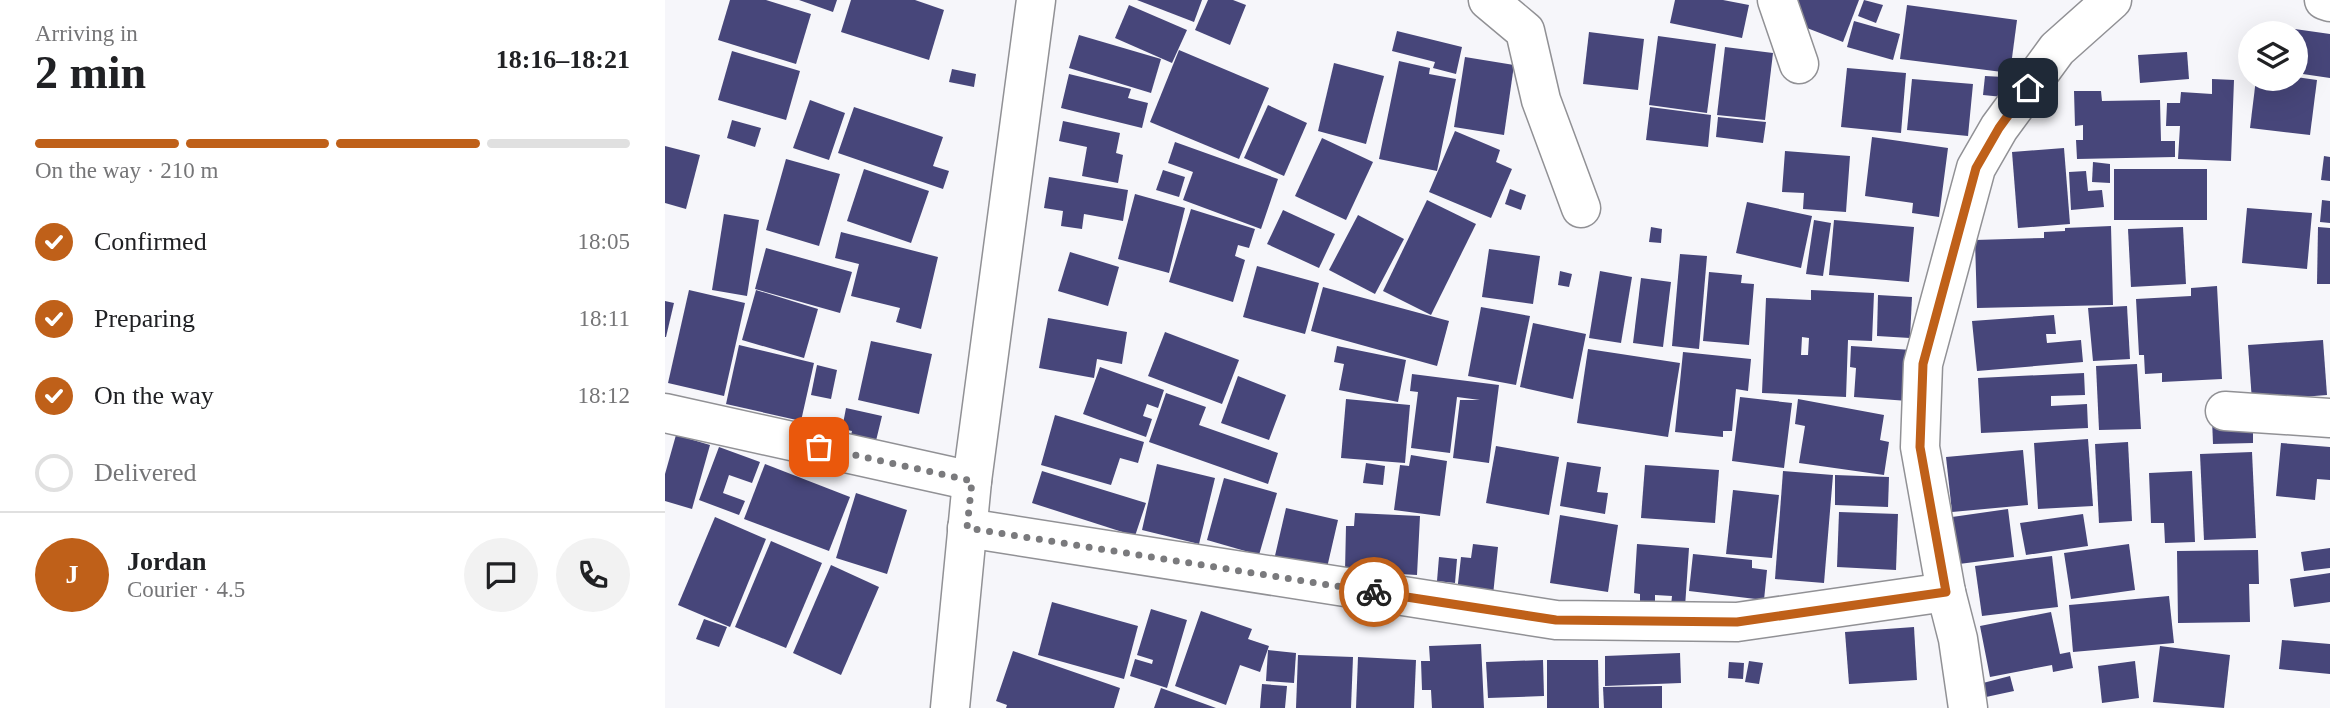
<!DOCTYPE html>
<html lang="en">
<head>
<meta charset="utf-8">
<style>
  body { margin:0; font-family:"Times New Roman",serif; background:#f2f2f2; color:#202124; height:100vh; display:flex; flex-direction:column; font-size:26px; white-space:nowrap }
  * { box-sizing:border-box; margin:0 }
  p { font-size:23px; color:#757577 }
  .icon { flex:none; width:38px; height:38px; fill:none; stroke:currentColor; stroke-width:2; stroke-linecap:round; stroke-linejoin:round }
  .map { position:relative; flex:1; overflow:hidden }
  .panel { display:flex; flex-direction:column; background:#fff; width:665px }
  .panel>* { flex:none }
  .buttons { position:absolute; left:1573px; top:21px; display:grid; gap:14px }
  .buttons a { display:grid; place-items:center; width:70px; height:70px; border-radius:50%; background:#fff; box-shadow:0 7px 28px #0002; font-size:35px }
  .pin { position:absolute; display:grid; place-items:center; width:60px; height:60px; color:#fff; margin:-30px; border-radius:14px; box-shadow:0 4px 10px #0006 }
  .courier { position:absolute; display:grid; place-items:center; width:70px; height:70px; margin:-35px; border:5px solid #bf6019; border-radius:50%; background:#fff; color:#222; box-shadow:0 2px 9px #0007 }
  .headline em { font-style:normal; font-weight:600 }
  .headline div { display:flex; flex-direction:column-reverse }
  .headline { display:flex; align-items:center; justify-content:space-between; height:119px; padding:0 35px }
  h1 { font-size:46px; font-weight:600; line-height:52px }
  .bar { display:grid; grid-template-columns:repeat(4,1fr); gap:10px 7px; align-content:center; height:84px; padding:0 35px }
  .bar i { height:9px; border-radius:5px; background:#e0e0e0 }
  .bar .on { background:#bf6019 }
  .bar p { grid-column:span 4 }
  .line { display:flex; align-items:center; gap:18px; padding:0 35px; border-top:2px solid #e0e0e0 }
  .line div { flex:1 }
  .round { display:grid; place-items:center; flex:none; width:74px; height:74px; border-radius:37px; background:#f2f2f2 }
  ol { padding:0 35px; list-style:none }
  li { display:flex; align-items:center; gap:21px; height:77px }
  li p { margin-inline-start:auto }
  li .icon { padding:7px; border-radius:50%; background:#bf6019; color:#fff; stroke-width:4 }
  li:last-child { color:#757577 }
  li i { width:38px; height:38px; border:4px solid #e0e0e0; border-radius:50% }
  main { display:flex; flex:1; min-height:0 }
  .map>svg:first-child { display:block }
  .building { fill:#47467a; fill-rule:evenodd }
  .lines { fill:none; stroke-linecap:round; stroke-linejoin:round }
  .minor-casing { stroke:#919195; stroke-width:41 }
  .minor { stroke:#fff; stroke-width:38 }
  .done { stroke:#7a7a7d; stroke-width:7; stroke-dasharray:0 12.6 }
  .route { stroke:#bf6019; stroke-width:9 }
</style>
</head>
<body>
<main>
<section class="panel">
<div class="headline"><div><h1>2 min</h1><p>Arriving in</p></div><em>18:16–18:21</em></div>
<div class="bar"><i class="on"></i><i class="on"></i><i class="on"></i><i></i><p>On the way · 210 m</p></div>
<ol>
<li><svg class="icon" aria-label="check" viewBox="0 0 24 24"><path d="M5 12l5 5 9-10"/></svg>Confirmed<p>18:05</p></li>
<li><svg class="icon" aria-label="check" viewBox="0 0 24 24"><path d="M5 12l5 5 9-10"/></svg>Preparing<p>18:11</p></li>
<li><svg class="icon" aria-label="check" viewBox="0 0 24 24"><path d="M5 12l5 5 9-10"/></svg>On the way<p>18:12</p></li>
<li><i></i>Delivered</li>
</ol>
<div class="line" style="height:126px"><b class="round" style="background:#bf6019;color:#fff">J</b><div><b>Jordan</b><p>Courier · 4.5</p></div><a class="round"><svg class="icon" aria-label="chat" viewBox="0 0 24 24"><path d="M4 5h16v11H9l-5 4z"/></svg></a><a class="round"><svg class="icon" aria-label="phone" viewBox="0 0 24 24"><path d="M5 4h4l2 5-3 2q2 4 5 5l2-3 5 2v4C11 20 4 13 5 4z"/></svg></a></div>
</section>
<div class="map">
<svg width="1665" height="708" viewBox="0 0 1665 708">
  <rect width="100%" height="100%" fill="#f6f6fa"/>
  <!-- building -->
  <g class="building">
    <path d="M 65,0 L 101,0 L 146,14 L 131,64 L 53,40 Z"/>
    <path d="M 134,0 L 172,0 L 168,12 Z"/>
    <path d="M 186,0 L 250,0 L 279,10 L 264,60 L 176,32 Z"/>
    <path d="M 472,0 L 537,0 L 529,22 Z"/>
    <path d="M 543,0 L 568,0 L 581,5 L 565,45 L 530,30 Z"/>
    <path d="M 1010,0 L 1058,0 L 1084,5 L 1077,38 L 1005,23 Z"/>
    <path d="M 1132,0 L 1194,0 L 1178,42 L 1124,21 Z"/>
    <path d="M 1199,0 L 1218,5 L 1211,23 L 1193,16 Z"/>
    <path d="M 464,5 L 522,30 L 507,63 L 450,38 Z"/>
    <path d="M 1242,5 L 1352,20 L 1345,73 L 1235,59 Z"/>
    <path d="M 1189,21 L 1235,34 L 1228,60 L 1182,47 Z"/>
    <path d="M 1609,26 L 1665,34 L 1665,78 L 1631,73 L 1631,33 L 1608,33 Z"/>
    <path d="M 732,31 L 797,47 L 791,74 L 768,68 L 770,62 L 727,51 Z"/>
    <path d="M 924,32 L 979,39 L 973,90 L 918,84 Z"/>
    <path d="M 414,35 L 496,59 L 486,93 L 404,68 Z"/>
    <path d="M 993,36 L 1051,44 L 1042,113 L 984,105 Z"/>
    <path d="M 1060,47 L 1108,53 L 1100,120 L 1052,115 Z"/>
    <path d="M 514,50 L 604,88 L 574,159 L 485,122 Z"/>
    <path d="M 67,51 L 135,71 L 121,120 L 53,100 Z"/>
    <path d="M 1522,52 L 1524,79 L 1475,83 L 1473,55 Z"/>
    <path d="M 800,57 L 849,65 L 839,135 L 789,127 Z"/>
    <path d="M 734,61 L 765,68 L 764,74 L 791,79 L 772,171 L 714,159 Z"/>
    <path d="M 669,63 L 719,76 L 701,144 L 653,131 Z"/>
    <path d="M 1182,68 L 1241,73 L 1236,133 L 1176,127 Z"/>
    <path d="M 287,69 L 311,74 L 309,87 L 284,82 Z"/>
    <path d="M 404,74 L 466,89 L 463,98 L 483,103 L 477,128 L 396,108 Z"/>
    <path d="M 1320,76 L 1339,77 L 1338,97 L 1318,95 Z"/>
    <path d="M 1631,77 L 1652,80 L 1645,135 L 1585,128 L 1591,79 Z"/>
    <path d="M 1247,79 L 1308,84 L 1303,136 L 1242,130 Z"/>
    <path d="M 1547,79 L 1569,80 L 1566,161 L 1513,159 L 1515,126 L 1501,126 L 1502,103 L 1515,103 L 1516,92 L 1547,94 Z"/>
    <path d="M 1409,91 L 1436,91 L 1437,101 L 1495,100 L 1496,141 L 1510,141 L 1510,157 L 1412,159 L 1411,140 L 1418,140 L 1418,125 L 1410,126 Z"/>
    <path d="M 145,100 L 180,113 L 164,160 L 128,148 Z"/>
    <path d="M 603,105 L 642,123 L 619,176 L 579,158 Z"/>
    <path d="M 189,107 L 278,137 L 268,166 L 284,171 L 278,189 L 173,153 Z"/>
    <path d="M 985,107 L 1046,115 L 1043,147 L 981,140 Z"/>
    <path d="M 1053,117 L 1101,122 L 1098,143 L 1051,137 Z"/>
    <path d="M 67,120 L 96,128 L 90,147 L 62,138 Z"/>
    <path d="M 398,121 L 455,133 L 451,153 L 458,155 L 453,183 L 417,176 L 422,147 L 394,141 Z"/>
    <path d="M 790,131 L 835,150 L 831,162 L 847,169 L 826,218 L 764,192 Z"/>
    <path d="M 1207,137 L 1283,148 L 1274,217 L 1247,213 L 1248,203 L 1200,196 Z"/>
    <path d="M 657,138 L 708,162 L 681,220 L 630,196 Z"/>
    <path d="M 510,142 L 613,179 L 596,229 L 518,200 L 528,172 L 503,163 Z"/>
    <path d="M 0,146 L 35,155 L 21,209 L 0,203 Z"/>
    <path d="M 1399,148 L 1405,224 L 1353,228 L 1347,152 Z"/>
    <path d="M 1120,151 L 1185,156 L 1181,212 L 1138,209 L 1139,193 L 1117,192 Z"/>
    <path d="M 1659,156 L 1665,157 L 1665,181 L 1656,180 Z"/>
    <path d="M 121,159 L 175,174 L 154,246 L 101,230 Z"/>
    <path d="M 1428,162 L 1445,164 L 1445,183 L 1427,182 Z"/>
    <path d="M 199,169 L 264,191 L 246,243 L 182,221 Z"/>
    <rect x="1449" y="169" width="93" height="51"/>
    <path d="M 498,170 L 520,177 L 514,197 L 491,190 Z"/>
    <path d="M 1421,171 L 1423,191 L 1437,190 L 1439,207 L 1406,210 L 1404,172 Z"/>
    <path d="M 384,177 L 463,190 L 458,221 L 419,214 L 417,229 L 396,226 L 398,211 L 379,208 Z"/>
    <path d="M 845,189 L 861,195 L 856,210 L 840,204 Z"/>
    <path d="M 470,194 L 520,208 L 504,273 L 453,259 Z"/>
    <path d="M 762,200 L 811,224 L 766,315 L 718,291 Z"/>
    <path d="M 1657,200 L 1665,201 L 1665,223 L 1655,222 Z"/>
    <path d="M 1082,202 L 1147,216 L 1136,268 L 1071,253 Z"/>
    <path d="M 1582,208 L 1647,213 L 1642,269 L 1577,263 Z"/>
    <path d="M 526,209 L 590,229 L 584,248 L 573,245 L 570,256 L 580,260 L 568,302 L 504,282 Z"/>
    <path d="M 618,210 L 670,234 L 654,268 L 602,244 Z"/>
    <path d="M 59,214 L 94,220 L 82,296 L 47,290 Z"/>
    <path d="M 693,215 L 739,239 L 710,294 L 664,270 Z"/>
    <path d="M 1149,220 L 1166,223 L 1158,276 L 1141,274 Z"/>
    <path d="M 1169,220 L 1249,227 L 1244,282 L 1164,275 Z"/>
    <path d="M 1446,226 L 1448,305 L 1312,308 L 1310,240 L 1379,238 L 1379,232 L 1400,231 L 1400,228 Z"/>
    <path d="M 986,227 L 997,229 L 996,243 L 984,242 Z"/>
    <path d="M 1518,227 L 1521,284 L 1466,287 L 1463,229 Z"/>
    <path d="M 1653,227 L 1665,228 L 1665,284 L 1652,284 Z"/>
    <path d="M 176,232 L 273,257 L 256,329 L 231,322 L 235,308 L 186,296 L 194,264 L 170,258 Z"/>
    <path d="M 101,248 L 187,272 L 175,313 L 90,289 Z"/>
    <path d="M 824,249 L 875,256 L 868,304 L 817,297 Z"/>
    <path d="M 405,252 L 454,267 L 443,306 L 393,291 Z"/>
    <path d="M 1015,254 L 1042,256 L 1034,349 L 1007,346 Z"/>
    <path d="M 592,266 L 654,283 L 640,334 L 578,317 Z"/>
    <path d="M 895,271 L 907,274 L 904,287 L 893,285 Z"/>
    <path d="M 935,271 L 967,277 L 956,343 L 924,338 Z"/>
    <path d="M 1044,272 L 1077,275 L 1076,283 L 1089,284 L 1084,345 L 1038,341 Z"/>
    <path d="M 976,278 L 1006,282 L 998,347 L 968,343 Z"/>
    <path d="M 1552,286 L 1557,379 L 1497,382 L 1497,373 L 1480,374 L 1479,355 L 1474,355 L 1471,299 L 1526,296 L 1526,288 Z"/>
    <path d="M 658,287 L 784,321 L 772,366 L 646,331 Z"/>
    <path d="M 24,290 L 80,303 L 59,396 L 3,383 Z"/>
    <path d="M 91,290 L 153,309 L 139,358 L 77,340 Z"/>
    <path d="M 1146,290 L 1209,293 L 1207,341 L 1183,340 L 1181,397 L 1097,393 L 1101,298 L 1146,300 ZM 1137,337 L 1144,338 L 1143,355 L 1136,355 Z"/>
    <path d="M 1213,295 L 1247,297 L 1245,338 L 1212,336 Z"/>
    <path d="M 0,301 L 9,303 L 1,337 L 0,337 Z"/>
    <path d="M 1462,306 L 1465,359 L 1428,361 L 1423,308 Z"/>
    <path d="M 816,307 L 865,316 L 851,385 L 803,376 Z"/>
    <path d="M 1389,315 L 1391,334 L 1381,334 L 1382,343 L 1416,340 L 1418,362 L 1312,371 L 1307,321 Z"/>
    <path d="M 383,318 L 462,332 L 457,364 L 432,359 L 429,378 L 374,368 Z"/>
    <path d="M 868,323 L 921,334 L 908,399 L 855,387 Z"/>
    <path d="M 500,332 L 574,360 L 557,404 L 483,376 Z"/>
    <path d="M 1658,340 L 1662,395 L 1587,401 L 1583,345 Z"/>
    <path d="M 206,341 L 267,354 L 254,414 L 193,400 Z"/>
    <path d="M 74,345 L 149,363 L 136,421 L 61,404 Z"/>
    <path d="M 672,346 L 741,360 L 733,402 L 674,390 L 679,364 L 669,362 Z"/>
    <path d="M 1186,346 L 1247,350 L 1243,401 L 1189,397 L 1191,368 L 1185,367 Z"/>
    <path d="M 923,349 L 1015,363 L 1003,437 L 912,423 Z"/>
    <path d="M 1018,352 L 1086,359 L 1083,391 L 1071,389 L 1067,431 L 1058,431 L 1058,437 L 1010,432 Z"/>
    <path d="M 1472,364 L 1476,429 L 1434,430 L 1431,366 Z"/>
    <path d="M 152,365 L 172,370 L 166,399 L 146,395 Z"/>
    <path d="M 435,367 L 499,390 L 493,408 L 482,404 L 478,416 L 487,419 L 481,437 L 418,414 Z"/>
    <path d="M 1419,373 L 1420,395 L 1386,396 L 1386,406 L 1422,404 L 1423,428 L 1316,433 L 1313,378 Z"/>
    <path d="M 747,374 L 834,385 L 824,463 L 788,458 L 795,400 L 815,400 L 792,397 L 785,453 L 746,448 L 753,392 L 745,391 Z"/>
    <path d="M 573,376 L 621,395 L 604,440 L 556,423 Z"/>
    <path d="M 501,393 L 541,407 L 534,425 L 613,453 L 603,484 L 484,442 Z"/>
    <path d="M 1075,397 L 1127,403 L 1119,468 L 1067,461 Z"/>
    <path d="M 681,399 L 745,405 L 740,463 L 676,458 Z"/>
    <path d="M 1133,399 L 1219,415 L 1215,440 L 1224,442 L 1219,475 L 1134,463 L 1140,426 L 1130,424 Z"/>
    <path d="M 181,408 L 217,416 L 209,449 L 184,444 L 187,431 L 177,429 Z"/>
    <path d="M 390,415 L 479,442 L 473,463 L 455,458 L 446,485 L 376,465 Z"/>
    <path d="M 1588,418 L 1588,443 L 1548,444 L 1547,419 Z"/>
    <path d="M 11,435 L 45,445 L 27,509 L 0,501 L 0,474 Z"/>
    <path d="M 1423,439 L 1428,506 L 1373,509 L 1369,443 Z"/>
    <path d="M 1463,442 L 1467,521 L 1434,523 L 1430,444 Z"/>
    <path d="M 1616,443 L 1665,447 L 1665,480 L 1652,479 L 1650,500 L 1611,496 Z"/>
    <path d="M 831,446 L 894,457 L 884,515 L 821,503 Z"/>
    <path d="M 54,447 L 95,462 L 87,483 L 64,475 L 58,493 L 80,501 L 74,515 L 34,500 Z"/>
    <path d="M 1358,450 L 1363,505 L 1287,512 L 1281,457 Z"/>
    <path d="M 1587,452 L 1591,538 L 1539,540 L 1535,454 Z"/>
    <path d="M 746,455 L 782,461 L 775,516 L 729,510 L 735,465 L 744,466 Z"/>
    <path d="M 902,462 L 936,467 L 932,492 L 943,493 L 940,514 L 895,506 Z"/>
    <path d="M 701,463 L 720,466 L 718,485 L 698,483 Z"/>
    <path d="M 100,464 L 185,497 L 164,551 L 79,519 Z"/>
    <path d="M 492,464 L 550,478 L 534,544 L 477,530 Z"/>
    <path d="M 980,465 L 1054,470 L 1050,523 L 976,518 Z"/>
    <path d="M 377,471 L 481,503 L 470,536 L 367,503 Z"/>
    <path d="M 1118,471 L 1168,475 L 1159,583 L 1110,579 Z"/>
    <path d="M 1527,471 L 1530,542 L 1500,543 L 1499,523 L 1486,523 L 1484,473 Z"/>
    <path d="M 1170,475 L 1224,477 L 1223,507 L 1170,505 Z"/>
    <path d="M 559,478 L 612,493 L 594,555 L 542,540 Z"/>
    <path d="M 1068,490 L 1114,495 L 1107,558 L 1061,554 Z"/>
    <path d="M 191,493 L 242,510 L 222,574 L 171,558 Z"/>
    <path d="M 621,508 L 673,520 L 661,572 L 609,560 Z"/>
    <path d="M 1343,509 L 1349,557 L 1294,564 L 1287,517 Z"/>
    <path d="M 1174,512 L 1233,514 L 1231,570 L 1172,567 Z"/>
    <path d="M 690,513 L 755,516 L 752,575 L 680,571 L 681,526 L 689,526 Z"/>
    <path d="M 1418,514 L 1423,546 L 1361,555 L 1355,523 Z"/>
    <path d="M 895,515 L 953,525 L 943,592 L 885,583 Z"/>
    <path d="M 50,517 L 101,539 L 65,627 L 13,605 Z"/>
    <path d="M 106,541 L 157,563 L 121,648 L 70,627 Z"/>
    <path d="M 808,544 L 833,547 L 828,595 L 792,592 L 796,557 L 806,558 Z"/>
    <path d="M 972,544 L 1024,548 L 1020,607 L 1006,606 L 1007,596 L 990,595 L 990,604 L 975,603 L 975,594 L 969,593 Z"/>
    <path d="M 1464,544 L 1470,590 L 1406,599 L 1399,553 Z"/>
    <path d="M 1665,548 L 1665,568 L 1639,571 L 1636,552 Z"/>
    <path d="M 1593,550 L 1594,584 L 1584,584 L 1585,622 L 1513,623 L 1512,551 Z"/>
    <path d="M 1028,554 L 1087,560 L 1087,568 L 1102,570 L 1099,600 L 1024,591 Z"/>
    <path d="M 1387,556 L 1393,607 L 1317,616 L 1310,566 Z"/>
    <path d="M 774,557 L 792,559 L 790,583 L 772,581 Z"/>
    <path d="M 166,565 L 214,587 L 176,675 L 128,653 Z"/>
    <path d="M 1665,573 L 1665,602 L 1629,607 L 1625,579 Z"/>
    <path d="M 1504,596 L 1509,643 L 1408,652 L 1404,605 Z"/>
    <path d="M 387,602 L 473,626 L 459,679 L 373,655 Z"/>
    <path d="M 486,609 L 522,620 L 502,688 L 465,676 L 470,659 L 487,664 L 488,660 L 472,655 Z"/>
    <path d="M 536,611 L 587,629 L 583,639 L 604,646 L 595,672 L 575,665 L 561,705 L 510,686 Z"/>
    <path d="M 1386,612 L 1395,654 L 1405,652 L 1408,668 L 1388,672 L 1387,665 L 1325,677 L 1315,626 Z"/>
    <path d="M 39,619 L 62,627 L 54,647 L 31,639 Z"/>
    <path d="M 1249,627 L 1252,680 L 1184,684 L 1180,632 Z"/>
    <path d="M 1617,640 L 1665,644 L 1665,674 L 1614,669 Z"/>
    <path d="M 816,644 L 819,708 L 767,708 L 766,690 L 757,690 L 756,661 L 765,661 L 764,646 Z"/>
    <path d="M 1495,646 L 1565,655 L 1559,708 L 1488,702 Z"/>
    <path d="M 603,650 L 631,653 L 629,683 L 601,681 Z"/>
    <path d="M 348,651 L 455,688 L 449,708 L 341,708 L 342,705 L 331,701 Z"/>
    <path d="M 1015,653 L 1016,683 L 940,686 L 940,656 Z"/>
    <path d="M 633,655 L 688,657 L 686,708 L 631,708 Z"/>
    <path d="M 693,657 L 751,660 L 749,708 L 691,708 Z"/>
    <path d="M 878,660 L 879,696 L 823,698 L 821,662 Z"/>
    <path d="M 882,660 L 933,660 L 934,708 L 882,708 Z"/>
    <path d="M 1084,661 L 1098,663 L 1094,684 L 1080,682 Z"/>
    <path d="M 1470,661 L 1474,698 L 1437,703 L 1433,666 Z"/>
    <path d="M 1064,662 L 1079,663 L 1078,679 L 1063,678 Z"/>
    <path d="M 1345,676 L 1349,691 L 1321,697 L 1318,683 Z"/>
    <path d="M 597,684 L 622,686 L 620,708 L 595,708 Z"/>
    <path d="M 997,686 L 997,708 L 939,708 L 938,687 Z"/>
    <path d="M 496,688 L 551,708 L 489,708 Z"/>
  </g>
  <g class="lines">
    <defs>
      <g id="minor">
        <path d="M 823,0 L 860,31 L 876,100 L 916,208"/>
        <path d="M 1112,0 L 1134,64"/>
        <path d="M 1659,0 L 1665,2"/>
        <path d="M 1560,411 L 1665,418"/>
        <path d="M 0,413 L 307,481"/>
        <path d="M 302,528 L 891,620 L 1072,622 L 1281,592"/>
        <path d="M 285,708 L 307,481 L 371,0"/>
        <path d="M 1303,708 L 1293,639 L 1281,592 L 1255,447 L 1258,364 L 1311,168 L 1334,128 L 1392,49 L 1447,0"/>
      </g>
    </defs>
    <!-- minor casing -->
    <use href="#minor" class="minor-casing"/>
    <!-- minor -->
    <use href="#minor" class="minor"/>
  </g>
  <g class="lines">
    <!-- done -->
    <path class="done" d="M 154,447 L 307,481 L 302,528 L 709,592"/>
    <!-- route -->
    <path class="route" d="M 709,592 L 891,620 L 1072,622 L 1281,592 L 1255,447 L 1258,364 L 1311,168 L 1334,128 L 1363,88"/>
  </g>
</svg>
<div class="buttons">
<a><svg class="icon" aria-label="layers" viewBox="0 0 24 24"><path d="M12 4l9 5-9 5-9-5zM3 14l9 5 9-5"/></svg></a>
</div>
<div class="pin" style="left:154px;top:447px;background:#ea580c"><svg class="icon" aria-label="bag" viewBox="0 0 24 24"><path d="M5 8h14l-1 12H6zM9 8a3 3 0 0 1 6 0"/></svg></div>
<div class="pin" style="left:1363px;top:88px;background:#1f2937"><svg class="icon" aria-label="home" viewBox="0 0 24 24"><path d="M3 11l9-7 9 7M6 9v11h12V9"/></svg></div>
<div class="courier" style="left:709px;top:592px"><svg class="icon" aria-label="bike" viewBox="0 0 24 24"><circle cx="6" cy="16" r="4"/><circle cx="18" cy="16" r="4"/><path d="M6 16l4-8h5l3 8M10 8l3 8H6M13 5h3"/></svg></div>
</div>
</main>
</body>
</html>
